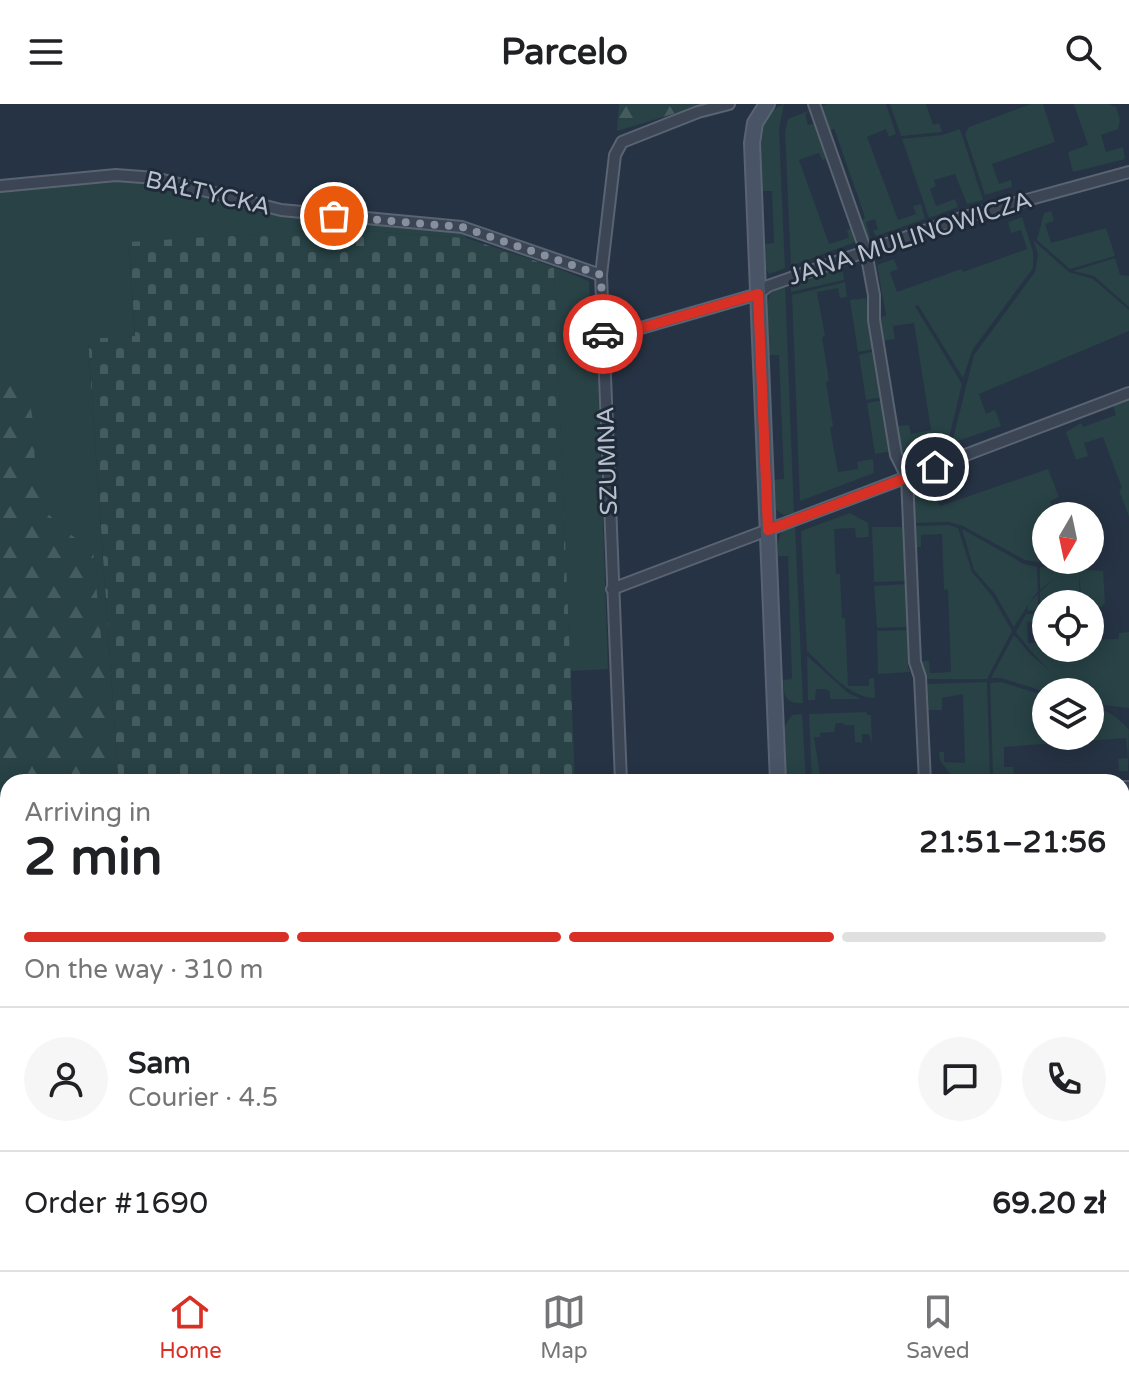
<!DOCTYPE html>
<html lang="en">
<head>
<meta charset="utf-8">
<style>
  body { margin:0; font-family:"Varela Round",sans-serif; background:#f6f6f6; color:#202124; height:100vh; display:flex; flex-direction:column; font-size:30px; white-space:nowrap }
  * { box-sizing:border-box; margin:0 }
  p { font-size:26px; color:#757577 }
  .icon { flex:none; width:44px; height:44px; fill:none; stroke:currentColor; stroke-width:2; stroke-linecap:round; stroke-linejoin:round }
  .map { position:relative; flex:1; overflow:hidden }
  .sheet { position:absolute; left:0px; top:670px; width:1130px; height:496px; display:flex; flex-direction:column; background:#fff; border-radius:24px 24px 0 0; box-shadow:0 4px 20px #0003 }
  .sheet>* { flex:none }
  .needle { width:52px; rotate:189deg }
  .tools { position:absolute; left:1032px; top:398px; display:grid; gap:16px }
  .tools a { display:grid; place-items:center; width:72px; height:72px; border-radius:50%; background:#fff; box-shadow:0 4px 20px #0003; font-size:40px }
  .pin { position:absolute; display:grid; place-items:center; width:68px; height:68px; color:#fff; margin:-34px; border:4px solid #fff; border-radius:50%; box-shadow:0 2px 8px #0007 }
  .courier { position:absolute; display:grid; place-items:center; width:80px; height:80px; margin:-40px; border:6px solid #d93025; border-radius:50%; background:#fff; color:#222; box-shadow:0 2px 10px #0007 }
  .headline em { font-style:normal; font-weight:800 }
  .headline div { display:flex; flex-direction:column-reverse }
  .headline { display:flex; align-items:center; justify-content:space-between; height:136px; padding:0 24px }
  h1 { font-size:52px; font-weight:800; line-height:60px }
  .bar { display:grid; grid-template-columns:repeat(4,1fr); gap:12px 8px; align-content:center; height:96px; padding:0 24px }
  .bar i { height:10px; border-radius:6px; background:#e0e0e0 }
  .bar .selected { background:#d93025 }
  .bar p { grid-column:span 4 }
  .line { display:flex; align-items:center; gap:20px; padding:0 24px; border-top:2px solid #e0e0e0 }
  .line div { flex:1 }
  .round { display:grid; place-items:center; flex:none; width:84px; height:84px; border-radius:42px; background:#f6f6f6 }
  header { display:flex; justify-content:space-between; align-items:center; height:104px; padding:0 24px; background:#fff; font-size:36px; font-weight:800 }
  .tabs { display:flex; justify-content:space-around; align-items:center; height:112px; border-top:2px solid #e0e0e0; background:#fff; font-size:22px; color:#757577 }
  .tabs a { display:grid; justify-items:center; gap:4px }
  .tabs .selected { color:#d93025 }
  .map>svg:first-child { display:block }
  .green { fill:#284245 }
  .forest { fill:url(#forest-firs) }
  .cemetery { fill:url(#cemetery-stones) }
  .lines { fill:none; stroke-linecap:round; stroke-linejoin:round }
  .street-casing { stroke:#596371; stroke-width:14 }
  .secondary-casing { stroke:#596371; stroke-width:18 }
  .street { stroke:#3b4554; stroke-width:10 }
  .secondary { stroke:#495467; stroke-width:14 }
  .done { stroke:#858f9d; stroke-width:8; stroke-dasharray:0 14.4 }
  .route { stroke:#d93025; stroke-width:10 }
  .labels { text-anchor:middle; stroke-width:6; stroke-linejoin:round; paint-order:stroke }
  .street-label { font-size:24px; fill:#b8c0cd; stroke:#1f2a39 }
</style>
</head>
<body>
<header><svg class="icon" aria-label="menu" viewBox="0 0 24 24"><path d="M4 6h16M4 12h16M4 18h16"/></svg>Parcelo<svg class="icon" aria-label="search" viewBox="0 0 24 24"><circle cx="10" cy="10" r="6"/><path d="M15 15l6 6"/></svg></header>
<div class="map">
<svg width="1129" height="1166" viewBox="0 0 1129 1166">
  <defs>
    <pattern id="forest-firs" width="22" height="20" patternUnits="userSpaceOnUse" patternTransform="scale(2)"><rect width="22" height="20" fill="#284245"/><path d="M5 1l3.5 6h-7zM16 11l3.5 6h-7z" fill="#455c5f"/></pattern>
    <pattern id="cemetery-stones" width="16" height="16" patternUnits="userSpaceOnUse" patternTransform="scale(2)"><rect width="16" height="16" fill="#284245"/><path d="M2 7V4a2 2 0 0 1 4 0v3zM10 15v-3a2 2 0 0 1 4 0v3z" fill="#455c5f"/></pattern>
  </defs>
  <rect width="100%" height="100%" fill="#263344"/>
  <!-- green -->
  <g class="green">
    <path d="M 784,0 L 779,25 L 785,164 L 769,170 L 766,165 L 764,140 L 774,139 L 772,87 L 762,87 C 761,59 751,13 784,0 Z"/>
    <path d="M 827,0 L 886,0 L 896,30 L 889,33 L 886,25 L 867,33 L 898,116 L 916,110 L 913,102 L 921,100 L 925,115 L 876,132 L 873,127 L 878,125 L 875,115 L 866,118 L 870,134 L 866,136 L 860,120 L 865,113 L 834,24 L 828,29 L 819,3 Z"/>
    <path d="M 890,0 L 926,0 L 933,21 L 939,19 L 942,28 L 901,32 Z"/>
    <path d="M 1031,0 L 1043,0 L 1055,38 L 992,60 L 999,80 L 1011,76 L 1012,83 L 985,91 L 965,30 L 969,23 Z"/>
    <path d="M 1074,0 L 1108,0 L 1116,3 L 1120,16 L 1118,25 L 1101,31 L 1106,48 L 1123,43 L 1125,55 L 1073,68 L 1068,48 L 1088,41 Z"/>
    <path d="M 811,6 L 805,10 L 808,21 L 816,19 L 828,51 L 823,57 L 819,49 L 799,56 L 829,140 L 849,134 L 847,126 L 853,124 L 858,137 L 791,162 L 785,28 L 788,15 Z"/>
    <path d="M 960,25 L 983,96 L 967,100 L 955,70 L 934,76 L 936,82 L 930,85 L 936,102 L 955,95 L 958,103 L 929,114 L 902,35 L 942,31 Z"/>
    <path d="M 124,76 L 167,80 L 240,101 L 309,115 L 465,129 L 466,134 L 335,125 L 129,139 L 135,232 L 88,236 L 118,670 L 127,678 L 8,678 L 8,1023 L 0,1026 L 0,88 Z"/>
    <path d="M 1051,107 L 1054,117 L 1045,120 L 1051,139 L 1106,124 L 1115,152 L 1070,165 L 1037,136 L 1044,109 Z"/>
    <path d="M 1022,113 L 1033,148 L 1033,164 L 973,245 L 963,274 L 918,201 L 915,202 L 962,280 L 947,342 L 904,359 L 896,322 L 909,321 L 911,330 L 931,326 L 914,219 L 893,222 L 895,235 L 882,237 L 878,215 L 886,211 L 877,161 L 894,155 L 898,165 L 890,168 L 897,188 L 961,165 L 963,168 L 1027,145 L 1021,126 L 1011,129 L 1008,118 Z"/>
    <path d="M 1034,137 L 1069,168 L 1093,175 L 1129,206 L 1129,227 L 979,290 L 986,310 L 995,306 L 1001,322 L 952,339 L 974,251 L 1035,168 L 1038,151 Z"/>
    <path d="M 1115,154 L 1120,171 L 1129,172 L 1129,203 L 1094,172 L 1073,167 Z"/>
    <path d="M 842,161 L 844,176 L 791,188 L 791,179 Z"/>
    <path d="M 554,163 L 589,177 L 591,216 L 596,217 L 608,565 L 570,567 Z"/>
    <path d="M 845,178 L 847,193 L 840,194 L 838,184 L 817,188 L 825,232 L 822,233 L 829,277 L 826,278 L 833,322 L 830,324 L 838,368 L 858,365 L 857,358 L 873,355 L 874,369 L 800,397 L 792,191 Z"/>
    <path d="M 785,181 L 794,409 L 784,411 L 776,406 L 774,376 L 784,375 L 779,251 L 769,251 L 766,206 L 770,189 Z"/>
    <path d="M 866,194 L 874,245 L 858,248 L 850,196 Z"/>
    <path d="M 875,247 L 883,293 L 866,296 L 859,251 Z"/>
    <path d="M 1129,295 L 1129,413 L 1119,386 L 1122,384 L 1103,333 L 1084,339 L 1088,352 L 1076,356 L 1066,328 L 1081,319 L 1083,323 L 1116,311 L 1113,301 Z"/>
    <path d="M 883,296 L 892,347 L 875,350 L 867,299 Z"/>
    <path d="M 1048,365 L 1059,393 L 1050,397 L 1056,412 L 1046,412 L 1046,456 L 1063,456 L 1060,461 L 1025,456 L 963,422 L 949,418 L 913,419 L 912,385 L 938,375 L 940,380 L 933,383 L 940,402 Z"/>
    <path d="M 850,409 L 868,419 L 869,433 L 856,434 L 855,424 L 834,425 L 836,470 L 840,470 L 842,514 L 845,514 L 848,582 L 869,582 L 869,575 L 874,574 L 875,594 C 847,593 826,564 807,547 L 801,427 Z"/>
    <path d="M 795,421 L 803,599 C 785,600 784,592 783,576 L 792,575 L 788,452 L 778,452 L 778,439 L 781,428 Z"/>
    <path d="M 948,421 L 958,424 L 972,468 L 992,492 L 1012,527 L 987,575 L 925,575 L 918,557 L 929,557 L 930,569 L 951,568 L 948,486 L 944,485 L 942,430 L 921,431 L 921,443 L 914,443 L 913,422 Z"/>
    <path d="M 872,423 L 904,423 L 906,477 L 874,478 Z"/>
    <path d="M 962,425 L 1024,460 L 1037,463 L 1038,487 L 1029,499 L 1038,490 L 1038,506 L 1027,507 L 1028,501 L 1014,523 L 995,490 L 974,466 Z"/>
    <path d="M 1040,463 L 1059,464 L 1058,469 L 1060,464 L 1103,467 L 1105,499 L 1101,503 L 1090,504 L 1090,500 L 1082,500 L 1079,470 L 1080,500 L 1046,500 L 1046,505 L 1040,505 L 1040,488 L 1055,474 L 1040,486 Z"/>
    <path d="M 906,480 L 908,523 L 877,524 L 874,482 Z"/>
    <path d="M 1026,510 L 1036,510 L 1036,517 L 1027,518 L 1028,539 L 1046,538 L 1046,544 L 1090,544 L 1090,536 L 1118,535 L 1119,529 L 1129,528 L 1129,604 L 1102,601 L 1090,594 L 1090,588 C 1064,588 1031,548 1016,528 Z"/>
    <path d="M 908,526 L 908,563 L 910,568 L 878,570 L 877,527 Z"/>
    <path d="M 1014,531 L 1031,551 L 1076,588 L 1046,588 L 1001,574 L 991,574 Z"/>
    <path d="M 807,552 L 848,589 L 861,595 L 830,595 L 830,588 L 826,585 L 816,585 L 815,596 L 808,596 Z"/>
    <path d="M 987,578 L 990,672 L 953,674 L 940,656 L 939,648 L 944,648 L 944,658 L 965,659 L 963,590 L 942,594 L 942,606 L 926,606 L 925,580 Z"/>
    <path d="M 1001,578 L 1046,592 L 1046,632 L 1090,632 L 1090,603 C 1107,605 1118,613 1129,626 L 1128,667 L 1119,667 L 1118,655 L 1128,654 L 1126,634 L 1004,643 L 1004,663 L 1013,663 L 1014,671 L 993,672 L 990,579 Z"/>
    <path d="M 867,608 L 867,611 L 871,611 L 872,640 L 869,630 L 862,630 L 862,639 L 855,638 L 854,621 L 844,621 L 843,619 L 836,619 L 834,628 L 820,629 L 820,633 L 814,633 L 821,678 L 812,678 L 809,610 Z"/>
    <path d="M 802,610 L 806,678 L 786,678 L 784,623 L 792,611 Z"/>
    <path d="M 833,1158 L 968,1158 L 969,1166 L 833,1166 Z"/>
  </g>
  <!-- forest -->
  <g class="forest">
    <path d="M 619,0 L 706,0 L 617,27 Z"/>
    <path d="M 0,273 C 9,275 21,281 25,289 C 41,318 28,367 43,400 C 53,422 76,433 93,447 L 114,673 L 118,678 L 8,678 L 8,804 L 5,802 L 0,781 Z"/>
  </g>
  <!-- cemetery -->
  <path class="cemetery" d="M 335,125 L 466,134 L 554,163 L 575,678 L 127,678 L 118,670 L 88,235 L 135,232 L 129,138 Z"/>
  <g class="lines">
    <defs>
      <g id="street">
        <path d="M 814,0 L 866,148 L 874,191 L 874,216 L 896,351 L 907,373 L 915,558 L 920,573 L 925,678"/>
        <path d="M 0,82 L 116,71 L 155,74 L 281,106 L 462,123 L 601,171"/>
        <path d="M 603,235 L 758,190 L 768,182 L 961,114 L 1129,68"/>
        <path d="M 612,485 L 1129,289"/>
        <path d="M 621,678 L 601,171 L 615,51 L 622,38 L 698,8 L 729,0"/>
        <path d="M 1122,683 L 1129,683"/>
        <path d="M 1122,897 L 1128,897"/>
        <path d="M 799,1158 L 799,1166"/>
        <path d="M 425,1166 L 466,1158"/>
      </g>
      <g id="secondary">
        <path d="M 767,0 L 755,19 L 752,39 L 778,678"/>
        <path d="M 1122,1110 L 1129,1110"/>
      </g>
    </defs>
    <!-- street casing -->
    <use href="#street" class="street-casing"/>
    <!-- secondary casing -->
    <use href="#secondary" class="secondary-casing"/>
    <!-- street -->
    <use href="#street" class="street"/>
    <!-- secondary -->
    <use href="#secondary" class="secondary"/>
  </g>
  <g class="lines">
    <!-- done -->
    <path class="done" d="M 334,112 L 462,123 L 601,171 L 603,230"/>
    <!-- route -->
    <path class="route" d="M 603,230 L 603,235 L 758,190 L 768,426 L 935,363"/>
  </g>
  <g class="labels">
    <!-- street labels -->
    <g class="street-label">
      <text transform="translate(208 89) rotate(13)" y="8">BAŁTYCKA</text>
      <text transform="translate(910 134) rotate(-18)" y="8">JANA MULINOWICZA</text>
      <text transform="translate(607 357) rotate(-92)" y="8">SZUMNA</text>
    </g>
  </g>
</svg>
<div class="tools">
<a><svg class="needle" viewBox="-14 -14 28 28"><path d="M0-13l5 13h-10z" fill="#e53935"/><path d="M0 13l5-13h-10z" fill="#757577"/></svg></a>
<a><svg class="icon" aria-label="locate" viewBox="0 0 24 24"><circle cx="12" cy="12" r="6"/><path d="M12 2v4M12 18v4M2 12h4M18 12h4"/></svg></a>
<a><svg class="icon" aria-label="layers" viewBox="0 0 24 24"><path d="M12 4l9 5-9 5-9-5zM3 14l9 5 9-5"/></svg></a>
</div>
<div class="pin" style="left:334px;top:112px;background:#ea580c"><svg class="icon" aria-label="bag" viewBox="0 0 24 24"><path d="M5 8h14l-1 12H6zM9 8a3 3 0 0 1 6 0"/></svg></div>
<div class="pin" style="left:935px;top:363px;background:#1f2937"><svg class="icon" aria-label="home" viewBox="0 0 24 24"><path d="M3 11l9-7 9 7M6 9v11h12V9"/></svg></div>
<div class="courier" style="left:603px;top:230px"><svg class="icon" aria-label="car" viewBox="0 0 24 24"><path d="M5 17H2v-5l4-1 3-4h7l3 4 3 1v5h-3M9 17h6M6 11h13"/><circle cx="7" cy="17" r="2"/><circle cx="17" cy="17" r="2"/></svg></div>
<section class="sheet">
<div class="headline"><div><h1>2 min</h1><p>Arriving in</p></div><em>21:51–21:56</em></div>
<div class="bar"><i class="selected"></i><i class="selected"></i><i class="selected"></i><i></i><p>On the way · 310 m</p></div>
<div class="line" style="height:144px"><a class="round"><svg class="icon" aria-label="person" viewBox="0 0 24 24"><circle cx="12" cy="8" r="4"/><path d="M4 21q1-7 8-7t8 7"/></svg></a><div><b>Sam</b><p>Courier · 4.5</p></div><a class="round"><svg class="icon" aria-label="chat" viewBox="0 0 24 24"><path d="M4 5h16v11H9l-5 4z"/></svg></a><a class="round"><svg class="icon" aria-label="phone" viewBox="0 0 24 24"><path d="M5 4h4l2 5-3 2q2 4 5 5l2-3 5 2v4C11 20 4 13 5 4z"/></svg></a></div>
<div class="line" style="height:104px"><div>Order #1690</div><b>69.20 zł</b></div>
</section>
</div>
<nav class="tabs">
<a class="selected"><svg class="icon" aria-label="home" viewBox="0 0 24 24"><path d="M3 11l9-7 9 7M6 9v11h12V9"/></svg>Home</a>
<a><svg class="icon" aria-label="map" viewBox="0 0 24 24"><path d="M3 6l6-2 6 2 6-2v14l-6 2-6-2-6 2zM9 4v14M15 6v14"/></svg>Map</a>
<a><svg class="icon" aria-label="saved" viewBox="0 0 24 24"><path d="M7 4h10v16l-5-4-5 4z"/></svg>Saved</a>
</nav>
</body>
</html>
